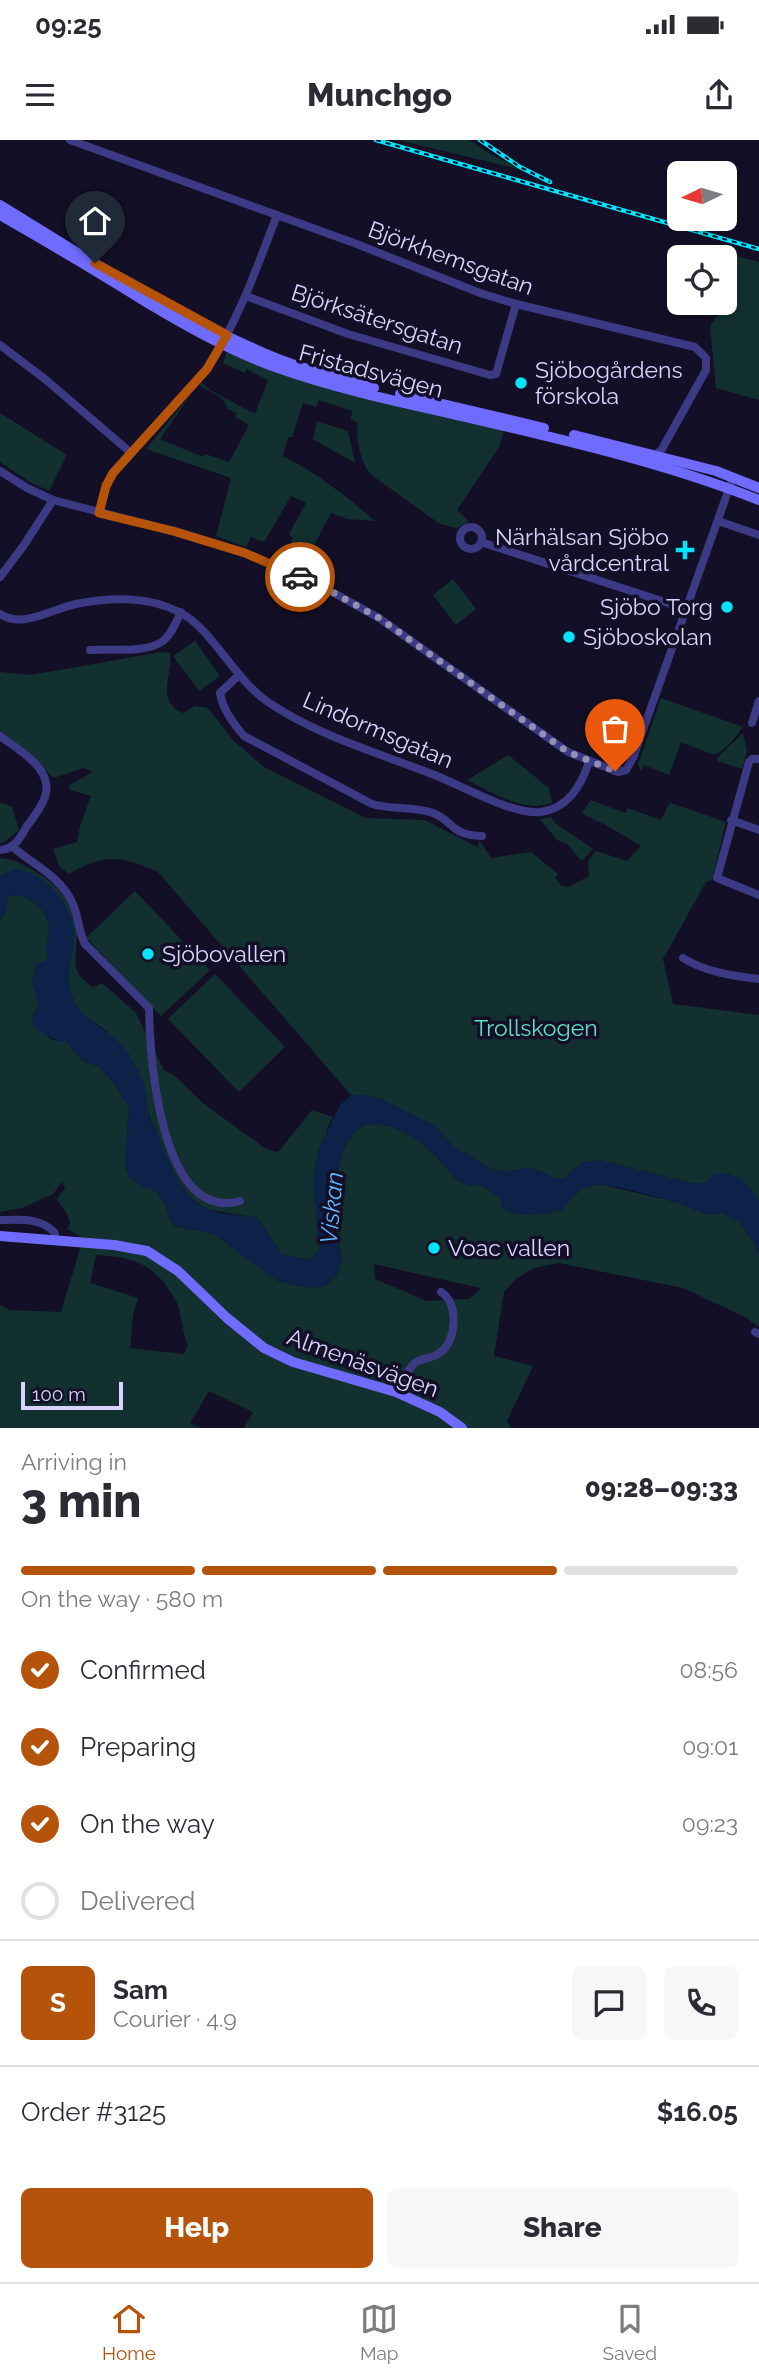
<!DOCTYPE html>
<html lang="en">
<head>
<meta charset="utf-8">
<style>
  body { margin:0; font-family:Raleway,sans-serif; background:#f7f7f7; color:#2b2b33; height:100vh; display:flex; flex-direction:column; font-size:26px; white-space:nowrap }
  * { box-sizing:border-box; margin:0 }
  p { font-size:23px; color:#7c7c81 }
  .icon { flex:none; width:38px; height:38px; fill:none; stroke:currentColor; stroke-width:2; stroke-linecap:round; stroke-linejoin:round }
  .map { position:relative; height:1288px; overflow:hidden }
  .panel { display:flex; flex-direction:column; background:#fff; flex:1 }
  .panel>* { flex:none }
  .needle { width:46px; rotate:265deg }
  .tools { position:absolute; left:667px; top:21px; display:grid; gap:14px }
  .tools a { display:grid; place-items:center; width:70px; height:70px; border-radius:10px; background:#fff; box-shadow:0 4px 10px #0003; font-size:35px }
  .scale { position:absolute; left:21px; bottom:18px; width:102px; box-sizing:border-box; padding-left:7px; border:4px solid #d9d4ff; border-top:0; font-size:19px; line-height:24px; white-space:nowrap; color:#d9d4ff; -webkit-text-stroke:5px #130f26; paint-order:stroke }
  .pin { position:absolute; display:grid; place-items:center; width:60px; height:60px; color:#fff; margin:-72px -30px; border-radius:50% 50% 50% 0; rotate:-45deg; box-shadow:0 0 7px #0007 }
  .pin .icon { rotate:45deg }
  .courier { position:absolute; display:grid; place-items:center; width:70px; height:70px; margin:-35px; border:5px solid #b45309; border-radius:50%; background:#fff; color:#222; box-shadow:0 2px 9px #0007 }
  .overview em { font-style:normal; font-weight:800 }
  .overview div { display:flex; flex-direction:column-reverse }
  .overview { display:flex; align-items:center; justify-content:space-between; height:119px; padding:0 21px }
  h1 { font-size:46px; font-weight:800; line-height:52px }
  .bar { display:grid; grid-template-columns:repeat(4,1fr); gap:10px 7px; align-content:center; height:84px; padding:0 21px }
  .bar i { height:9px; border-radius:5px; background:#e1e1e2 }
  .bar .on { background:#b45309 }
  .bar p { grid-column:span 4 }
  .line { display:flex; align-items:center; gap:18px; padding:0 21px; border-top:2px solid #e1e1e2 }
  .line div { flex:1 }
  .round { display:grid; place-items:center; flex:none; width:74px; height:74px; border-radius:10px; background:#f7f7f7 }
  ol { padding:0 21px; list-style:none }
  li { display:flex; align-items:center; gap:21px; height:77px }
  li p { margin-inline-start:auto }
  li .icon { padding:7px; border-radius:50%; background:#b45309; color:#fff; stroke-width:4 }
  li:last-child { color:#7c7c81 }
  li i { width:38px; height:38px; border:4px solid #e1e1e2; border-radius:50% }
  .cta { display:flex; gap:14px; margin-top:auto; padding:14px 21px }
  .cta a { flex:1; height:80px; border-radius:10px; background:#b45309; color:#fff; font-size:28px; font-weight:800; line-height:80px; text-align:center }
  .cta a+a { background:#f7f7f7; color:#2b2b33 }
  .status { display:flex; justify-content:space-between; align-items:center; height:49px; padding:0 35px; background:#fff; direction:ltr }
  .status svg { height:19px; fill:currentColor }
  header { display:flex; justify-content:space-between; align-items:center; height:91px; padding:0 21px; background:#fff; font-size:32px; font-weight:800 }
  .menu { display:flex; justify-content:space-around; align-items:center; height:98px; border-top:2px solid #e1e1e2; background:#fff; font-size:19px; color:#7c7c81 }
  .menu a { display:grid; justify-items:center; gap:4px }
  .menu .on { color:#b45309 }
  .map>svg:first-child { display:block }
  .green { fill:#12302f; fill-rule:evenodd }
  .water { fill:#0c2248 }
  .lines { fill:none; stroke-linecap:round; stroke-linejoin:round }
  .street { stroke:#3d3a85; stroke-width:8 }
  .secondary { stroke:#6f6bff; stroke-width:10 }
  .rail-casing { stroke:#00e5ff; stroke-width:4.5 }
  .rail { stroke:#130f26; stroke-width:2; stroke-dasharray:5; stroke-linecap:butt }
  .done { stroke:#948fb3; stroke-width:7; stroke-dasharray:0 12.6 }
  .route { stroke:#b45309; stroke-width:9 }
  .poi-dot { fill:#00e5ff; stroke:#130f26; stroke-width:2.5 }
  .labels { text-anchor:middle; stroke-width:7; stroke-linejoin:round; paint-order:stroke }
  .street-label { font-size:23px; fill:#d9d4ff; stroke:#130f26 }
  .poi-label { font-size:23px; fill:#d9d4ff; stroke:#130f26; text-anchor:start }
  .park-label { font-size:23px; fill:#5fe0c0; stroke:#130f26 }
  .water-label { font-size:24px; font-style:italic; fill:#62b6ff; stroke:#130f26 }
</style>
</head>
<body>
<div class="status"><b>09:25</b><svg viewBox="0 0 49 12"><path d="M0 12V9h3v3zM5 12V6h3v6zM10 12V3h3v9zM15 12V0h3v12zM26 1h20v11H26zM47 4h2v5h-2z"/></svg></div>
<header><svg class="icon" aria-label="menu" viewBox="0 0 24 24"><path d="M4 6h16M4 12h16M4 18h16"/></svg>Munchgo<svg class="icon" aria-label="share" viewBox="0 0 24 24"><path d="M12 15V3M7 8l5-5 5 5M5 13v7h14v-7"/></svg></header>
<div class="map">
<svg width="759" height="1288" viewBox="0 0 759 1288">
  <rect width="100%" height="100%" fill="#130f26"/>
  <!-- green -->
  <g class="green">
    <path d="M 398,0 L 469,0 L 492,15 L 522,30 Z"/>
    <path d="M 707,108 L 759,122 L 759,260 L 716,248 L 710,186 L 732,152 L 725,135 L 724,117 L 709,117 L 706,114 Z"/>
    <path d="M 227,211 L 504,291 L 499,307 L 457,370 L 469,381 L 457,388 L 440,384 L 370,334 C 361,321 355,299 358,283 L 351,280 L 352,271 L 319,260 L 316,267 L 303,263 L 292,297 L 288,297 L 283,316 C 317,333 346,356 375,381 L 347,379 L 331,373 L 306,420 L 290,413 L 286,420 L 284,419 L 293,398 L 289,394 L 306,363 L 291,356 L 264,402 L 251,397 L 246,407 L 216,396 L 231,338 L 146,309 L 191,254 L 160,299 L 203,317 L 205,314 L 229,322 L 249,285 L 235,277 L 237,273 L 228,269 L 222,258 L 199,245 L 201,242 L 210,250 L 255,274 L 268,240 L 247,229 L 245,233 L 223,223 Z"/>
    <path d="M 0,273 L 67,315 L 49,351 L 30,342 L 0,322 Z"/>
    <path d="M 317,281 L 348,291 L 355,323 L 313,299 Z"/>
    <path d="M 453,439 L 476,469 L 456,485 L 433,455 Z"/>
    <path d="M 195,501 L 220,536 L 199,551 L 173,516 Z"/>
    <path d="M 161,512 L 170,513 C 173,534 155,562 183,573 L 195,566 L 208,568 L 233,600 L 264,627 L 366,678 L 425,680 L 483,710 L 477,706 L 480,701 L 491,718 L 531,712 L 558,734 L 555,737 L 561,746 L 568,747 L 589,736 L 588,721 L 596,711 L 627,721 L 641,706 C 630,700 620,693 609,687 C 601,682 591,679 582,673 L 591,660 L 625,673 L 628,668 L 661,680 L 669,664 L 671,663 L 726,682 L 712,740 L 706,742 L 663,819 L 673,864 L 759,875 L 759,1062 L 757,1058 L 705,1043 L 691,1043 L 599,1020 L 582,1022 L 565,1038 L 555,1038 L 529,1027 L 507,1032 L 491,1029 L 454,1007 L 436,987 L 382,960 L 366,955 L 351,955 L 158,732 C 121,716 104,713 69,734 L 60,727 L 53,709 L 77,702 L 80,686 L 91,656 L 70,650 L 68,646 L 93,632 L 83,628 L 54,638 L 0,591 L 0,532 L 31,535 Z"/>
    <path d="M 661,558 L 743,587 C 735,598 726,610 714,615 L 681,602 L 669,635 L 644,625 L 641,631 L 638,624 Z"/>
    <path d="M 743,593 L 747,611 L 742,629 L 717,621 L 718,617 Z"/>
    <path d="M 508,615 L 549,648 L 552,663 C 523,673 493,653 467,640 Z"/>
    <path d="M 0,662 L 12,667 L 19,690 L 3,703 L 0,703 Z"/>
    <path d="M 551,677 L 555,683 L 593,709 L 582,721 L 567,704 L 557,700 L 540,679 Z"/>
    <path d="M 0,718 C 16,719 26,726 39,734 C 61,747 77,768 77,795 C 77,820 68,831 93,847 L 102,843 L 136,873 L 164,930 L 175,936 L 204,964 L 266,1009 L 278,1012 L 312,970 L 333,977 L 327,988 L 318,1084 L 319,1111 L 311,1120 L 281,1114 L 258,1078 L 206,1069 L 189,1056 L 174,1035 L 147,970 L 146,953 L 107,891 L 81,874 L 74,862 L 69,847 L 68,824 L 74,794 L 15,729 L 0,736 Z"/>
    <path d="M 135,751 L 210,830 L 161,876 L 86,798 Z"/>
    <path d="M 18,755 C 34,759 49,771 49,790 C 49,800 43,808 48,817 L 39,863 L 32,878 C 41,889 50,905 65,900 L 83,921 L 100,927 L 113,942 L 129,968 L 125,1024 L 129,1037 L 141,1046 L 156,1051 L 166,1065 L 169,1077 L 175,1086 L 214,1094 L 278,1141 L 309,1148 L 325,1146 L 337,1135 L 342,1118 L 333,1082 C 340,1072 335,1063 336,1052 C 337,1027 344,984 374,984 C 395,984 416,998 431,1011 C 448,1026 454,1048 481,1045 L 500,1058 L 563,1069 L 570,1059 L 583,1048 L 599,1044 L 680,1063 L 705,1074 L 723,1073 L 739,1082 L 755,1104 L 759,1117 L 759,1187 L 745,1177 L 683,1148 L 559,1123 L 534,1128 L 517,1138 L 504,1152 L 494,1216 L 533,1226 L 507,1281 L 511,1288 L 244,1288 L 253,1272 L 209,1251 L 190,1283 L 201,1288 L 0,1288 L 0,1165 L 9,1170 L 61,1172 L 80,1109 L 81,1097 L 67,1089 L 70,1084 L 67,1074 L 57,1059 L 65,1048 L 62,1042 L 53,1054 L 22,1068 L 0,1072 L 0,781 L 6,770 L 8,756 ZM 96,1115 C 126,1117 146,1120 165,1144 C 170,1152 176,1159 179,1168 C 182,1181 183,1193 188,1206 L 184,1214 L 130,1208 L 133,1175 L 138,1158 L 90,1143 ZM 374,1124 L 480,1148 L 481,1149 L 469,1159 L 427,1161 L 375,1139 Z"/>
    <path d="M 215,834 L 285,907 L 239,952 L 168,879 Z"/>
  </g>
  <!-- water -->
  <path class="water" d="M 15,729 C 46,733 73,763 74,795 C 74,820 63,831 73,858 C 81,882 115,891 129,914 C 135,925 144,940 146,953 C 148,958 146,964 147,969 C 148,978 155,989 159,998 C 171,1023 179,1055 205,1068 C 221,1076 241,1074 258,1078 L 281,1114 L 311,1120 L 319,1111 L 313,1038 L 318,1010 L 340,965 L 351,955 L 366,955 L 382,960 L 436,987 L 454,1007 L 491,1029 L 507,1032 L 529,1027 L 555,1038 L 565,1038 L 582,1022 L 599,1020 L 691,1043 L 705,1043 L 713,1035 L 727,1033 L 744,1041 L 757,1058 L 759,1062 L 759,1117 L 755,1104 L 739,1082 L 723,1073 L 705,1074 L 680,1063 L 622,1048 L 599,1044 L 583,1048 L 570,1059 L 564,1069 C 545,1075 518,1079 502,1068 L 500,1058 L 482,1045 C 454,1048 448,1026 431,1011 C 416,998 395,984 374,984 C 344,984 337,1027 336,1052 C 335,1063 340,1072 333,1082 L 342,1118 L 337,1135 L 325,1146 L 309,1148 L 278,1141 L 214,1094 L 175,1086 L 169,1077 L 166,1064 L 156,1051 L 141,1046 L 129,1037 L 125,1024 L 129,968 L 113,942 L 100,927 L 83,921 L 66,901 L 60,902 L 34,888 L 32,878 L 39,863 L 32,843 L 36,824 L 47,821 L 48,817 C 43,808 48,800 49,790 C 49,768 28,753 8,756 L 6,770 L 0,781 L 0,736 Z"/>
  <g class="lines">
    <!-- street -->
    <g class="street">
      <path d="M 70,0 L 354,103 L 480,153 L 516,164 L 695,207 L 706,218 L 706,230 L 662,309 L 653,318"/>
      <path d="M 246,156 L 348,194 L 490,235 L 496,234 L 516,164"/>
      <path d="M 0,205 L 45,239 L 130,312"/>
      <path d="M 0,331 L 27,348 L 53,360 L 173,391 L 245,413 L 325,448 L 379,478 L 568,612 L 618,632 L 626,630 L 633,618 L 731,343"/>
      <path d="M 99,373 L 106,346 L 113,333 L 207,229 C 239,179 256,130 277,75"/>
      <path d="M 718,381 L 759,395"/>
      <circle cx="471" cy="398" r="11"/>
      <path d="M 481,402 L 686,469"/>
      <path d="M 0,437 L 24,405 L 53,360"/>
      <path d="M 0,474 C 23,489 52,469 76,464 C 109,457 148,456 179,472 C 211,487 234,539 268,562 C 318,596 376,612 432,634 C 459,644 514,676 541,672 C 568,668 581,646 589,622"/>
      <path d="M 90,510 C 109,509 148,513 163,501 C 172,494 176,482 181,472"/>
      <path d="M 238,536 L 220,553 C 223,570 233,583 244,596 L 372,664 C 391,670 414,666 433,673 C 455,682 450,695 482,696"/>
      <path d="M 752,583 L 759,561"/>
      <path d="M 0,596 C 17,609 51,627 46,653 C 44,664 34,677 27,686 C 20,698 15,709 0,710"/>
      <path d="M 759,619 L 752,619 L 749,622 L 717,738 L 759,755"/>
      <path d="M 731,680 L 759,690"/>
      <path d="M 13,707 C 32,724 61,737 72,762 C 79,776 78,791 85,804 L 149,868 C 150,917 160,1083 240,1061"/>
      <path d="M 683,818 C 705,832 733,836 759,839"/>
      <path d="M 0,1080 C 20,1080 40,1077 55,1093 L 55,1100"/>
      <path d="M 755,1192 L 759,1194"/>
      <path d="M 399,1253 C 402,1244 407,1229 415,1223 C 422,1218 434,1218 441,1212 C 457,1199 459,1163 441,1152"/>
    </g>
    <!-- secondary -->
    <g class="secondary">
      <path d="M 0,65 C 83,116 167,171 257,210 C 294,227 335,237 374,248"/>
      <path d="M 0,75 C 49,103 98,132 146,162 C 188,187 232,212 278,228 C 335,248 394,261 453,274 C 556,298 660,321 759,360"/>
      <path d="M 400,254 L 544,288"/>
      <path d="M 574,295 L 716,331 L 759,348"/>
      <path d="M 0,1096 L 114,1105 L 147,1111 L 178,1131 L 227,1178 L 264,1208 L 293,1222 L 396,1252 L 440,1272 L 462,1288"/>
    </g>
    <defs>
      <g id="rail">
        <path d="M 376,0 L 759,109"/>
        <path d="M 480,0 L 520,27 L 550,42"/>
      </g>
    </defs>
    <!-- rail casing -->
    <use href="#rail" class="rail-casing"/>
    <!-- rail -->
    <use href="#rail" class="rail"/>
  </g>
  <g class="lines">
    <!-- done -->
    <path class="done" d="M 300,437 L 325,448 L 379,478 L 568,612 L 615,631"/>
    <!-- route -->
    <path class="route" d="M 95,123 L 227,195 L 207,229 L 113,333 L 106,346 L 99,373 L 173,391 L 245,413 L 300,437"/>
  </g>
  <!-- markers -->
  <g class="poi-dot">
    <circle cx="521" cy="243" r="7"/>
    <path d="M681.5 399.5h7v7h7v7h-7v7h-7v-7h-7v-7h7z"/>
    <circle cx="727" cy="467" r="7"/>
    <circle cx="569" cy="497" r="7"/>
    <circle cx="148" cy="814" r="7"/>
    <circle cx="434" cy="1108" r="7"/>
  </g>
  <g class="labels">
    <!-- street labels -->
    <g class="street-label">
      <text transform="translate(451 118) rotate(20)" y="8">Björkhemsgatan</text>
      <text transform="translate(377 179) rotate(18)" y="8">Björksätersgatan</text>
      <text transform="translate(371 231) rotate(15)" y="8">Fristadsvägen</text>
      <text transform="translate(378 590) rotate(23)" y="8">Lindormsgatan</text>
      <text transform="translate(363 1223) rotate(20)" y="8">Almenäsvägen</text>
    </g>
    <!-- poi labels -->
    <g class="poi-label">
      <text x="535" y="238">Sjöbogårdens<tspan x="535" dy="26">förskola</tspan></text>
      <text x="669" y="405" text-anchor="end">Närhälsan Sjöbo<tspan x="669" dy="26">vårdcentral</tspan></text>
      <text x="713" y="475" text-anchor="end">Sjöbo Torg</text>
      <text x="583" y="505">Sjöboskolan</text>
      <text x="162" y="822">Sjöbovallen</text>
      <text x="448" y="1116">Voac vallen</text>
    </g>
    <!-- park labels -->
    <g class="park-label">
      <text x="536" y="896">Trollskogen</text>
    </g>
    <!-- water labels -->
    <g class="water-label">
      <text transform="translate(332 1068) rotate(-85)" y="8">Viskan</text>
    </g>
  </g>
</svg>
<div class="tools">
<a><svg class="needle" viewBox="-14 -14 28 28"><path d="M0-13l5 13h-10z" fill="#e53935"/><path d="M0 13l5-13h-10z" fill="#7c7c81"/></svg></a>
<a><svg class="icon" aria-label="locate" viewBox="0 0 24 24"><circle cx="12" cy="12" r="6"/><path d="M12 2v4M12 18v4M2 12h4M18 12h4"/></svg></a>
</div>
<div class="scale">100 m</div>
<div class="pin" style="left:615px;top:631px;background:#ea580c"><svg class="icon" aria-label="bag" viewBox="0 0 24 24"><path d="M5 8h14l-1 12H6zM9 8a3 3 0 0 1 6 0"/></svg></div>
<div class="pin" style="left:95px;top:123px;background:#1f2937"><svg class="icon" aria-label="home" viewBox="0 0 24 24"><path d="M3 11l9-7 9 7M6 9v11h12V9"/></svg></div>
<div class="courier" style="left:300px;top:437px"><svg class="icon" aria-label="car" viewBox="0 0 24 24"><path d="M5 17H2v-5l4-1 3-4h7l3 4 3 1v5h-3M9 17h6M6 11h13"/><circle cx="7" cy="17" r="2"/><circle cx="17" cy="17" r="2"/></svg></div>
</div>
<section class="panel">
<div class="overview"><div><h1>3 min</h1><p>Arriving in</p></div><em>09:28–09:33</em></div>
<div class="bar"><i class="on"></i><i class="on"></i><i class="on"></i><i></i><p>On the way · 580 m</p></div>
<ol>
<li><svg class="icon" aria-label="check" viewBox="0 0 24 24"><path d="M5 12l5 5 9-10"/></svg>Confirmed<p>08:56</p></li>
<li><svg class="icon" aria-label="check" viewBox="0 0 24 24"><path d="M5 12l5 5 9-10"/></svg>Preparing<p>09:01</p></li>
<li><svg class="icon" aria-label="check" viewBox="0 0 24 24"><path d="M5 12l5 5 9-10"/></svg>On the way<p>09:23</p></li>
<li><i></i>Delivered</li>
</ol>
<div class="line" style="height:126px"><b class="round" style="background:#b45309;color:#fff">S</b><div><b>Sam</b><p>Courier · 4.9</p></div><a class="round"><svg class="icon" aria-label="chat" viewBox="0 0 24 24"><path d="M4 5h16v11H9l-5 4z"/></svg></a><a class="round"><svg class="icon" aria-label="phone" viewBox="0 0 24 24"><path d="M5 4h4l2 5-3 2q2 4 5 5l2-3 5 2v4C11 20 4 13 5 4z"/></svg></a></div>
<div class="line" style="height:91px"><div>Order #3125</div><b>$16.05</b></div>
<div class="cta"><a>Help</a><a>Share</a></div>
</section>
<nav class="menu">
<a class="on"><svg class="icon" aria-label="home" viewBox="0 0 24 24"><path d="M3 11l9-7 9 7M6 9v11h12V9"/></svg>Home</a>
<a><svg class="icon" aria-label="map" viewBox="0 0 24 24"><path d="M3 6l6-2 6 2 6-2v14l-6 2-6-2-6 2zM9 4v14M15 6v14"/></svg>Map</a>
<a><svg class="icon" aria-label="saved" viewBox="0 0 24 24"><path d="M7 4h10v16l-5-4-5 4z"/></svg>Saved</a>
</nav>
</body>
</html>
